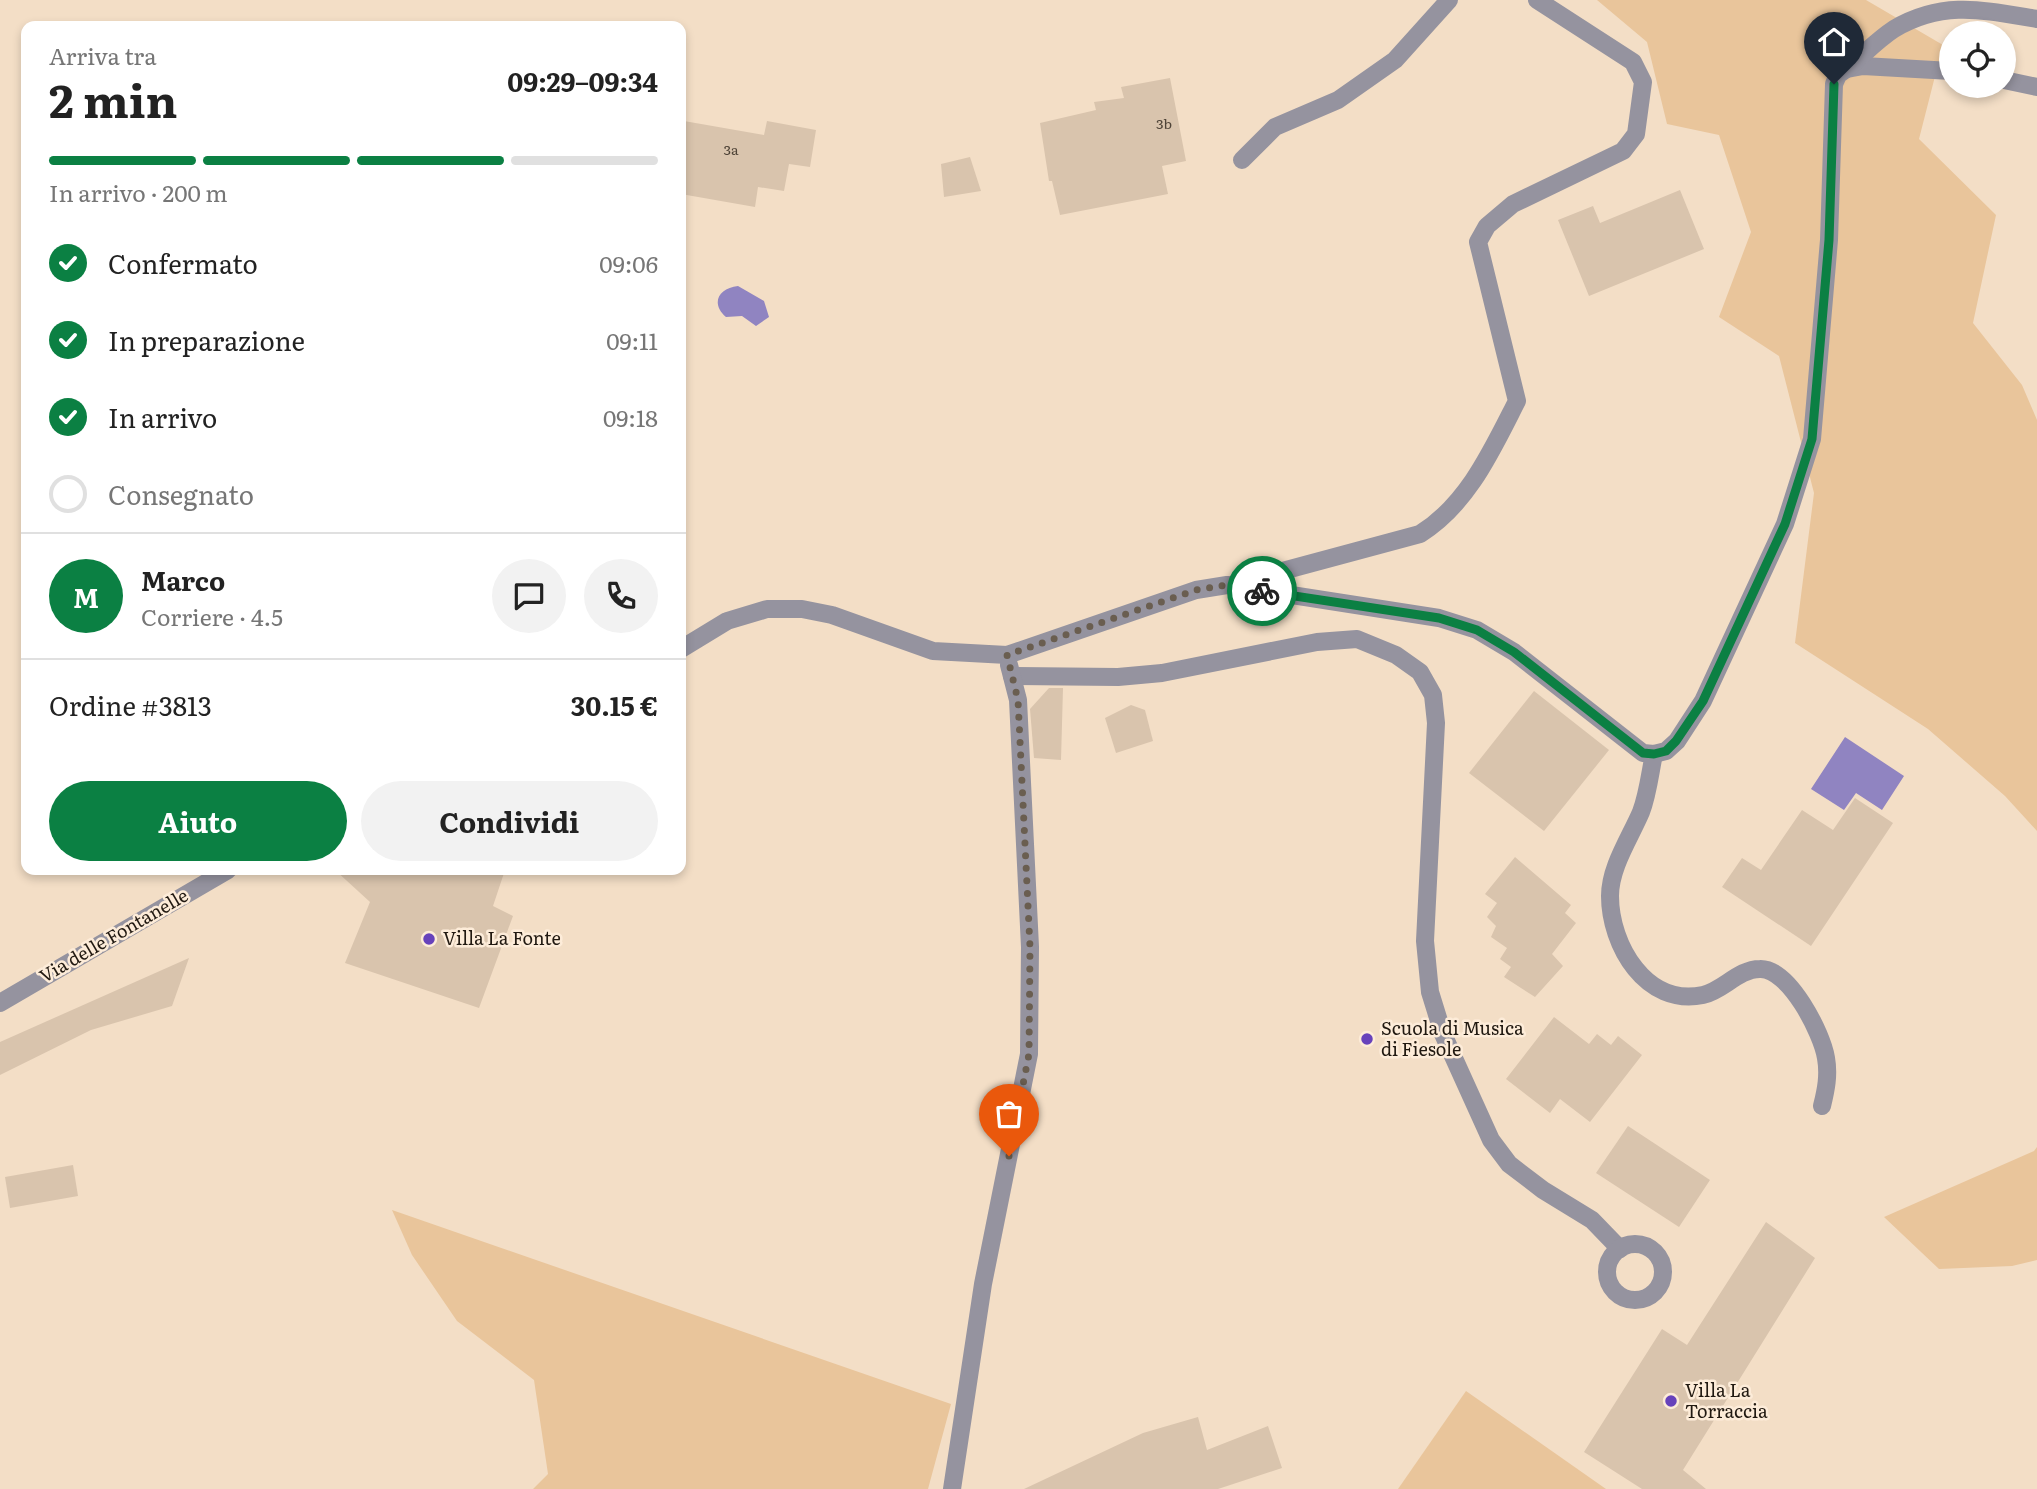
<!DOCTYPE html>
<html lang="it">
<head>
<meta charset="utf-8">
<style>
  body { margin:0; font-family:Literata,serif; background:#f2f2f2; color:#222; height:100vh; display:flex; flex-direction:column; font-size:26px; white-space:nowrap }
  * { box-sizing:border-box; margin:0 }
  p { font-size:23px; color:#767676 }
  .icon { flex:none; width:38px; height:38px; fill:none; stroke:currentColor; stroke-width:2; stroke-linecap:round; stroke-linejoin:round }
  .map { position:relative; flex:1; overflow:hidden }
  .sheet { position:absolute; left:21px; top:21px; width:665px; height:854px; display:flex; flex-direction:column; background:#fff; border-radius:14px; box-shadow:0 4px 10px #0003 }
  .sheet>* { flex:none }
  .controls { position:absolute; left:1939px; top:21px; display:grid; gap:14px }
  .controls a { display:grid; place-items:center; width:77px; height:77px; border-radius:50%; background:#fff; box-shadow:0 4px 10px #0003; font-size:35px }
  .pin { position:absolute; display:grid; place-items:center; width:60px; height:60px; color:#fff; margin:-72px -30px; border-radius:50% 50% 50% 0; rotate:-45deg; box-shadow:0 0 7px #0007 }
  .pin .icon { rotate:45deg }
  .courier { position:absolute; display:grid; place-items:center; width:70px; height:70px; margin:-35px; border:5px solid #0b8043; border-radius:50%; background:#fff; color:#222; box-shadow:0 2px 9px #0007 }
  .headline em { font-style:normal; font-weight:700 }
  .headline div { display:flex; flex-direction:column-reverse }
  .headline { display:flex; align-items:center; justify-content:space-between; height:119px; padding:0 28px }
  h1 { font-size:46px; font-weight:700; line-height:52px }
  .bar { display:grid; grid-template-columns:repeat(4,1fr); gap:10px 7px; align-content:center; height:84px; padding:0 28px }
  .bar i { height:9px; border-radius:5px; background:#e0e0e0 }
  .bar .current { background:#0b8043 }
  .bar p { grid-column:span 4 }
  .line { display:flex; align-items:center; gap:18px; padding:0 28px; border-top:2px solid #e0e0e0 }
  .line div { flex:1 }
  .round { display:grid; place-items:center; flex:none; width:74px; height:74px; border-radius:37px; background:#f2f2f2 }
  ol { padding:0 28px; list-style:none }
  li { display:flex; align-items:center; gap:21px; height:77px }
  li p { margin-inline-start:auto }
  li .icon { padding:7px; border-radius:50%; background:#0b8043; color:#fff; stroke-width:4 }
  li:last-child { color:#767676 }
  li i { width:38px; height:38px; border:4px solid #e0e0e0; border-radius:50% }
  .action { display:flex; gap:14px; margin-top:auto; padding:14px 28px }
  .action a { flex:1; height:80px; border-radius:42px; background:#0b8043; color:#fff; font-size:28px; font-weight:700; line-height:80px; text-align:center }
  .action a+a { background:#f2f2f2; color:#222 }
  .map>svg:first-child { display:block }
  .green { fill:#e9c59b }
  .water { fill:#9084c1 }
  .building { fill:#d9c4ad }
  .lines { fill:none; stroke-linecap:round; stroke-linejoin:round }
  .minor { stroke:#95939f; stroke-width:18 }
  .done { stroke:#6a5e50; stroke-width:7; stroke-dasharray:0 12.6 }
  .route { stroke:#0b8043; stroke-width:9 }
  .poi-dot { fill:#6742bb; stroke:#fdecd9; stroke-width:2.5 }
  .labels { text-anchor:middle; stroke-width:5; stroke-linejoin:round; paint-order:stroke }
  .number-label { font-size:14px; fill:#4f4438 }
  .street-label { font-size:18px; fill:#211911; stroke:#fdecd9 }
  .poi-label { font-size:18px; fill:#211911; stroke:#fdecd9; text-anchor:start }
</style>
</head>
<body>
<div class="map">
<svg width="2037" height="1489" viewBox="0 0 2037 1489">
  <rect width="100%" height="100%" fill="#f3dec6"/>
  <!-- green -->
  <g class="green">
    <path d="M 1597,0 L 1866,0 L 1943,45 L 1919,139 L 1996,215 L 1973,323 L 2022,385 L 2037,420 L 2037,831 L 2005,796 L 1928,729 L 1795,643 L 1814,493 L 1779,356 L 1719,317 L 1751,232 L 1719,135 L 1667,124 L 1647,42 Z"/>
    <path d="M 2037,1147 L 2037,1260 L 2012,1266 L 1939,1269 L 1884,1217 L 2034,1151 Z"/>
    <path d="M 392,1210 L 951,1404 L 928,1489 L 533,1489 L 548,1474 L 534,1380 L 457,1321 L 412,1255 Z"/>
    <path d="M 1466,1391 L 1606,1489 L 1398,1489 Z"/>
  </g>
  <!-- water -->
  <g class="water">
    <path d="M 738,286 L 764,301 L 769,317 L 756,326 L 742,316 L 726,317 C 710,303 719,288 738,286 Z"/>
    <path d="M 1845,737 L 1904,776 L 1882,810 L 1856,793 L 1844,810 L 1811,789 Z"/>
  </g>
  <!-- building -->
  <g class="building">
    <path d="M 1170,78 L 1186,161 L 1162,166 L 1168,194 L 1060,215 L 1052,181 L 1049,181 L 1040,123 L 1096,110 L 1094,102 L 1124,98 L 1121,87 Z"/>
    <path d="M 684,121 L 764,135 L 767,121 L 816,130 L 810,167 L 789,164 L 784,191 L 758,187 L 755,207 L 681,194 L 681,138 Z"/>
    <path d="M 970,157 L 981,191 L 944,197 L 941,164 Z"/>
    <path d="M 1680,190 L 1704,249 L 1589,296 L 1558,220 L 1593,206 L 1600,223 Z"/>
    <path d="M 1049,688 L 1063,688 L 1061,760 L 1034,758 L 1030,709 Z"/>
    <path d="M 1534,691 L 1609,750 L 1544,831 L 1469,773 Z"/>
    <path d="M 1131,705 L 1145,710 L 1153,741 L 1116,753 L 1105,718 Z"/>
    <path d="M 1855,798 L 1893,823 L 1811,946 L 1722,887 L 1742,858 L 1761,870 L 1802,810 L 1833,830 Z"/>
    <path d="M 1515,857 L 1571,905 L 1565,913 L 1576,923 L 1552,954 L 1563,966 L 1535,997 L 1504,977 L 1511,967 L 1500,959 L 1507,948 L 1491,937 L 1496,926 L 1487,917 L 1497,903 L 1485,894 Z"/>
    <path d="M 335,870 L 505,870 L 493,906 L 513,916 L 479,1008 L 345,963 L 370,902 Z"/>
    <path d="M 189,958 L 172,1006 L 91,1030 L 0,1075 L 0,1042 Z"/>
    <path d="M 1554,1017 L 1589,1044 L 1597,1034 L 1611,1045 L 1618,1036 L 1642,1055 L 1590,1122 L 1560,1099 L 1550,1113 L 1506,1079 Z"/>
    <path d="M 1628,1126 L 1710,1180 L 1679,1227 L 1596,1173 Z"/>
    <path d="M 73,1165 L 78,1196 L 10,1208 L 5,1177 Z"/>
    <path d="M 1766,1222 L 1815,1258 L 1683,1470 L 1706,1489 L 1642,1489 L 1584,1452 L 1662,1329 L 1687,1345 Z"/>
    <path d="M 1198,1417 L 1207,1450 L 1268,1426 L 1282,1468 L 1218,1489 L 1024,1489 L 1143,1433 Z"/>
  </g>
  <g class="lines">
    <!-- minor -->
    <g class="minor">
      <path d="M 1847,69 L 1863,66 L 1951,71"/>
      <path d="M 2004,80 L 2037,87"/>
      <path d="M 1242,160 L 1275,127 L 1338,100 L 1395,60 L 1449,0"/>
      <path d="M 1234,584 L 1420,534 C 1468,504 1492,450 1517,401 L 1478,242 L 1487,226 L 1513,204 L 1623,151 L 1636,134 L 1643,82 L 1633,62 L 1537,0"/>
      <path d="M 681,649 L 727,621 L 767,609 L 802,609 L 832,615 L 933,651 L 1007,655 L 1196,590 L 1227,585 L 1439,618 L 1477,630 L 1514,652 L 1643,753 L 1654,754 L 1666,751 L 1677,741 L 1703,701 L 1785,524 L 1812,439 L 1829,240 L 1834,84 L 1838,75 C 1858,61 1874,42 1894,29 C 1943,0 1983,10 2037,19"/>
      <path d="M 1012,676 L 1118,677 L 1162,673 L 1317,642 L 1357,639 L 1396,655 L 1420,672 L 1433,695 L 1436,723 L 1425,941 L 1430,992 L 1443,1034 L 1491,1140 L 1509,1164 L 1543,1190 L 1592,1220 L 1620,1249"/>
      <path d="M 1654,754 C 1650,773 1648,794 1641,812 C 1630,838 1610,867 1610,896 C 1610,945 1646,1007 1703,995 C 1723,991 1738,969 1760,969 C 1789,968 1822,1033 1826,1058 C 1829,1075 1826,1090 1822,1106"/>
      <path d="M 0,1003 L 228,870"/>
      <circle cx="1635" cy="1272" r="28"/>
      <path d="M 952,1489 L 983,1284 L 1029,1054 L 1030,947 L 1018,700 L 1009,665"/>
    </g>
  </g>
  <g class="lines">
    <!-- done -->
    <path class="done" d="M 1009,1156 L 1029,1054 L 1030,947 L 1018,700 L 1007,655 L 1196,590 L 1227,585 L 1262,591"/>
    <!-- route -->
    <path class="route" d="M 1262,591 L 1439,618 L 1477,630 L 1514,652 L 1643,753 L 1654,754 L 1666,751 L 1676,741 L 1703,701 L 1785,524 L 1812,439 L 1829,240 L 1834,84"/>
  </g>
  <!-- markers -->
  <g class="poi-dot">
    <circle cx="429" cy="939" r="7"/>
    <circle cx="1367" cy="1039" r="7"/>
    <circle cx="1671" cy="1401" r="7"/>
  </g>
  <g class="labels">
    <!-- number labels -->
    <g class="number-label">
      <text x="1164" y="129">3b</text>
      <text x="731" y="155">3a</text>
    </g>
    <!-- street labels -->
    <g class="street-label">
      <text transform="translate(114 936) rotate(-30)" y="6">Via delle Fontanelle</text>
    </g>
    <!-- poi labels -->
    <g class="poi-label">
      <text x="443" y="945">Villa La Fonte</text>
      <text x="1381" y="1035">Scuola di Musica<tspan x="1381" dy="21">di Fiesole</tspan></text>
      <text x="1685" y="1397">Villa La<tspan x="1685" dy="21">Torraccia</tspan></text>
    </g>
  </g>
</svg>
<div class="controls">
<a><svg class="icon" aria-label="locate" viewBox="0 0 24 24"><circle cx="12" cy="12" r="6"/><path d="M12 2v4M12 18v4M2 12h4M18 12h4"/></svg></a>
</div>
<div class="pin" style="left:1009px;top:1156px;background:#ea580c"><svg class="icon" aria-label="bag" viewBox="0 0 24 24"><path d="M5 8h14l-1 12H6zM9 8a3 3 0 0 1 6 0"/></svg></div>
<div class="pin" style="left:1834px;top:84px;background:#1f2937"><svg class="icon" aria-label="home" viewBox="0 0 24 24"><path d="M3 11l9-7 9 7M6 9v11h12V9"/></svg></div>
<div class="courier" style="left:1262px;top:591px"><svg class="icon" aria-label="bike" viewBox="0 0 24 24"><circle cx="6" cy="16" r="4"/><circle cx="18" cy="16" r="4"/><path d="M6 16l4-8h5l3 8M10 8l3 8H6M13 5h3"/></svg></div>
<section class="sheet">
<div class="headline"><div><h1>2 min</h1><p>Arriva tra</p></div><em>09:29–09:34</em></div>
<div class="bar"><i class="current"></i><i class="current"></i><i class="current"></i><i></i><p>In arrivo · 200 m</p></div>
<ol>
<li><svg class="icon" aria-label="check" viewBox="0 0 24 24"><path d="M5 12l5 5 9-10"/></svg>Confermato<p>09:06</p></li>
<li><svg class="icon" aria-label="check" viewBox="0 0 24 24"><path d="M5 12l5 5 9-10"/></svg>In preparazione<p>09:11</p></li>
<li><svg class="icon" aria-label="check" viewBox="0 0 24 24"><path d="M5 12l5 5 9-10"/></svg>In arrivo<p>09:18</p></li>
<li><i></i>Consegnato</li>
</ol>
<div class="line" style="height:126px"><b class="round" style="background:#0b8043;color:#fff">M</b><div><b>Marco</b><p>Corriere · 4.5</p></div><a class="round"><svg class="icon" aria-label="chat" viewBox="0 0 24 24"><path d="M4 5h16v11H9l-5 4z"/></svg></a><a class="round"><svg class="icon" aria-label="phone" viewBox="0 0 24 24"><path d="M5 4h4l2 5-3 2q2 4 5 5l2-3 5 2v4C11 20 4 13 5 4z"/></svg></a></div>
<div class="line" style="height:91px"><div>Ordine #3813</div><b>30.15 €</b></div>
<div class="action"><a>Aiuto</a><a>Condividi</a></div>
</section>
</div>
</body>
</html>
